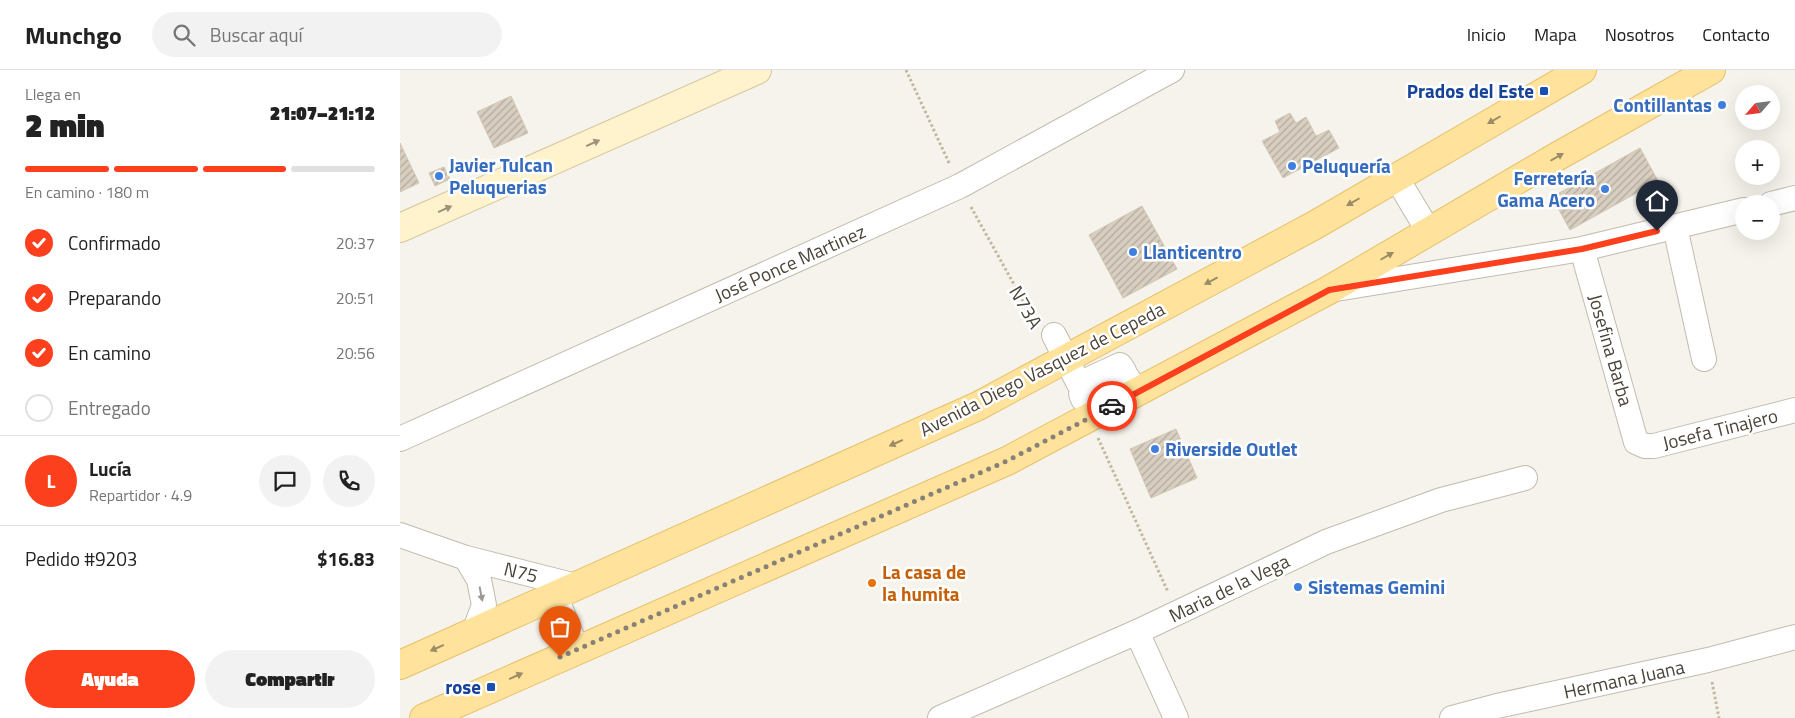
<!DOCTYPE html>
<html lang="es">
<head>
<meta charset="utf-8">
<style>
  body { margin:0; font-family:"Titillium Web",sans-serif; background:#f2f2f2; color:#222; height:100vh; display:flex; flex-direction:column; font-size:19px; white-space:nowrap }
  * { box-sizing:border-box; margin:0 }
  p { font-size:16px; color:#767676 }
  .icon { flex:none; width:28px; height:28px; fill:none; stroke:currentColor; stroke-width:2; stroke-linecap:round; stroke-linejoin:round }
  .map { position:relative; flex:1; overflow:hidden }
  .drawer { display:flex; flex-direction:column; background:#fff; width:400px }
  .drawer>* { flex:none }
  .needle { width:32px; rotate:242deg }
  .tools { position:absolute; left:1335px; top:15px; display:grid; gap:10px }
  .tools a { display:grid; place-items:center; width:45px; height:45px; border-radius:50%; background:#fff; box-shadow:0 5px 20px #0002; font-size:25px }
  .pin { position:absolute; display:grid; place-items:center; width:42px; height:42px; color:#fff; margin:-51px -21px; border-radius:50% 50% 50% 0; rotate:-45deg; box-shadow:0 0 5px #0007 }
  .pin .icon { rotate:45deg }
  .courier { position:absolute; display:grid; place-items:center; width:50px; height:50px; margin:-25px; border:4px solid #fc3f1d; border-radius:50%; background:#fff; color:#222; box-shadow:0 1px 6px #0007 }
  .overview em { font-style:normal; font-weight:800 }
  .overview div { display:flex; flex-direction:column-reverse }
  .overview { display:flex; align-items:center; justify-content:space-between; height:85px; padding:0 25px }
  h1 { font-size:32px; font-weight:800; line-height:38px }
  .bar { display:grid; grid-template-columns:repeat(4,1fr); gap:8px 5px; align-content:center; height:60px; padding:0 25px }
  .bar i { height:6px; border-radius:4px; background:#e0e0e0 }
  .bar .current { background:#fc3f1d }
  .bar p { grid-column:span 4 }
  .line { display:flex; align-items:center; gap:12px; padding:0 25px; border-top:1px solid #e0e0e0 }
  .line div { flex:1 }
  .round { display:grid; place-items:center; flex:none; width:52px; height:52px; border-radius:26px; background:#f2f2f2 }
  ol { padding:0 25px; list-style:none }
  li { display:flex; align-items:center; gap:15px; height:55px }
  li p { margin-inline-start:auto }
  li .icon { padding:5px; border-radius:50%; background:#fc3f1d; color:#fff; stroke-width:4 }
  li:last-child { color:#767676 }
  li i { width:28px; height:28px; border:2px solid #e0e0e0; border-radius:50% }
  .cta { display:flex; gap:10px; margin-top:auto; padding:10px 25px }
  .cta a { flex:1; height:58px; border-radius:30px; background:#fc3f1d; color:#fff; font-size:20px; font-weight:800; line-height:58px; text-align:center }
  .cta a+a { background:#f2f2f2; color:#222 }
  header { display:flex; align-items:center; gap:30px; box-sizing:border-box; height:70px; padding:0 25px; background:#fff; border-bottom:1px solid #e0e0e0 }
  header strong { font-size:24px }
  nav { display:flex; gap:28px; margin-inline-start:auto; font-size:18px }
  .search { width:350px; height:45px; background:#f2f2f2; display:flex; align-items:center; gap:12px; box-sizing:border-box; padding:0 18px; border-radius:28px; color:#767676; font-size:19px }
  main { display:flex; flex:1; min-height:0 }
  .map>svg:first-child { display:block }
  .building { fill:url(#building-hatch); stroke:#d3c7b4 }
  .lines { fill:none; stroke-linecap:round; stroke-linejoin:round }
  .street-casing { stroke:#c2bbae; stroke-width:26 }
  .secondary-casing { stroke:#d6c79b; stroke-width:30 }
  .primary-casing { stroke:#e6c16a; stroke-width:30 }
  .path { stroke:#c4b79f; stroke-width:3; stroke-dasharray:2.5 2.5; stroke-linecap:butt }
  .street { stroke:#fff; stroke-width:24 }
  .secondary { stroke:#fff3cd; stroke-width:28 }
  .primary { stroke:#ffe39c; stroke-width:28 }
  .oneway { fill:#9c8c66 }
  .oneway2 { fill:#9c937c }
  .oneway3 { fill:#9c9892 }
  .done { stroke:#878178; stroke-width:5; stroke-dasharray:0 9 }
  .route { stroke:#fc3f1d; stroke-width:6 }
  .transit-dot { fill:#1a4fb4; stroke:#fff; stroke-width:2 }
  .shop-dot { fill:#3f7fe0; stroke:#fff; stroke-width:2 }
  .food-dot { fill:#e8710a; stroke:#fff; stroke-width:2 }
  .labels { text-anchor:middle; stroke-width:5; stroke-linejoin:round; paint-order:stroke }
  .transit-label { font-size:19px; font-weight:bold; fill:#164399; stroke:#fff; text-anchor:end }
  .shop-label { font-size:19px; font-weight:bold; fill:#366cbe; stroke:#fff; text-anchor:start }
  .street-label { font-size:19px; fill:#4b4439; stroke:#fff }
  .food-label { font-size:19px; font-weight:bold; fill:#c56008; stroke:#fff; text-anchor:start }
</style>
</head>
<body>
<header>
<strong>Munchgo</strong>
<div class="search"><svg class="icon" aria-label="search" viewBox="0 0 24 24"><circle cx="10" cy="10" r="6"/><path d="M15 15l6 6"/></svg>Buscar aquí</div>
<nav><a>Inicio</a><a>Mapa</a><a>Nosotros</a><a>Contacto</a></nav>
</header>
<main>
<section class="drawer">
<div class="overview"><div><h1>2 min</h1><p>Llega en</p></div><em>21:07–21:12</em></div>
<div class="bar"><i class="current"></i><i class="current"></i><i class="current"></i><i></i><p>En camino · 180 m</p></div>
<ol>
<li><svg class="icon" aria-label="check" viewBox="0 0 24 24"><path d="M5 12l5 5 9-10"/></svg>Confirmado<p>20:37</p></li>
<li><svg class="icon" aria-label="check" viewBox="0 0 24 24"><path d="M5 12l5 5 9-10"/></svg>Preparando<p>20:51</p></li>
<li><svg class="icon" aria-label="check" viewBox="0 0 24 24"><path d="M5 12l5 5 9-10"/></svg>En camino<p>20:56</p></li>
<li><i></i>Entregado</li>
</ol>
<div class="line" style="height:90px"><b class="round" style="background:#fc3f1d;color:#fff">L</b><div><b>Lucía</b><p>Repartidor · 4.9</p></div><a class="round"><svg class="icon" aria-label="chat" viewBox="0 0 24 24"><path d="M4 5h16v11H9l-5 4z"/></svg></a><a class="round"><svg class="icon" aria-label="phone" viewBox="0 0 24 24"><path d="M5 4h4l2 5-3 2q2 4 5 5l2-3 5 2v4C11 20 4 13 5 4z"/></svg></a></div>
<div class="line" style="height:65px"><div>Pedido #9203</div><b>$16.83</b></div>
<div class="cta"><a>Ayuda</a><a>Compartir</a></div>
</section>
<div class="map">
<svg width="1395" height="648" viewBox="0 0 1395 648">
  <defs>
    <pattern id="building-hatch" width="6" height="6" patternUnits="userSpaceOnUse" patternTransform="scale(1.25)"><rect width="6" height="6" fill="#d8cfc1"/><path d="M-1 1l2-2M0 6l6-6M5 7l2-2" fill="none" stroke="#b1aa9e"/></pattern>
  </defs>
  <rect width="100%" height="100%" fill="#f6f3ec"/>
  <!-- building -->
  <g class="building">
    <path d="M 111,26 L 128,63 L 94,78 L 77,42 Z"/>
    <path d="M 890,43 L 896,53 L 906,47 L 916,66 L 929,60 L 939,78 L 883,108 L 862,71 L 880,62 L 875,51 Z"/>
    <path d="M 0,73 L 19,113 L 0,122 Z"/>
    <path d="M 1240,78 L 1258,111 L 1170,160 L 1152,127 Z"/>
    <path d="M 44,97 L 50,109 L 35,116 L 29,103 Z"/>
    <path d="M 742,136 L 777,199 L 723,228 L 689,165 Z"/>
    <path d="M 776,359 L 797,408 L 751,428 L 730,379 Z"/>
  </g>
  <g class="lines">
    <defs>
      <g id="street">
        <path d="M 996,107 L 1029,162"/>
        <path d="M 1371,134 L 1395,128"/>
        <path d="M 1275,157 L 1304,289"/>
        <path d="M 1182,179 L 1236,372 L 1245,376 L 1254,376 L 1395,340"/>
        <path d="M 936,219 L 1182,179 L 1344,140"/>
        <path d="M 654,265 L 679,314 L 720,295 L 724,301 L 681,324 L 683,329 L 727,307 L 731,313 L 705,327"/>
        <path d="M 0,369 L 560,116 L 772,0"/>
        <path d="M 0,465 L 66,488 L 176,516"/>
        <path d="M 66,488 L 79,510 L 84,535 L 74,562"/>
        <path d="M 155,525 L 177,579"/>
        <path d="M 737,562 L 776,648"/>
        <path d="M 540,648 L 737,562 L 926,472 L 1041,430 L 1125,408"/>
        <path d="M 1052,648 L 1097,636 L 1308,590 L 1395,567"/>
      </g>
      <path id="secondary" d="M 0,158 L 357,0"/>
      <g id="primary">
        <path d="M 0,595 L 578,336 L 915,155 L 1182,0"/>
        <path d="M 24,648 L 607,391 L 929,220 L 1158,86 L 1311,0"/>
      </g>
    </defs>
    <!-- street casing -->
    <use href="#street" class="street-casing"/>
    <!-- secondary casing -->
    <use href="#secondary" class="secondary-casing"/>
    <!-- primary casing -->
    <use href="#primary" class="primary-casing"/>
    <!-- path -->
    <g class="path">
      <path d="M 506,0 L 550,95"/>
      <path d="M 571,137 L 636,254"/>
      <path d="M 698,368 L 768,522"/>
      <path d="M 1312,612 L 1319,648"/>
    </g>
    <!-- street -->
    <use href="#street" class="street"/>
    <!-- secondary -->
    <use href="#secondary" class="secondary"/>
    <!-- primary -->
    <use href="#primary" class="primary"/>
  </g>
  <!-- one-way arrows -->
  <defs><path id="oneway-solid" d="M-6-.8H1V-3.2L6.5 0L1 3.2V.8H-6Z" transform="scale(1.25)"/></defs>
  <g class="oneway">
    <use href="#oneway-solid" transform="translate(1094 50) rotate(150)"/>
    <use href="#oneway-solid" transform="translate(1157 87) rotate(-30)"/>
    <use href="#oneway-solid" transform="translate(953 132) rotate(150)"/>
    <use href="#oneway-solid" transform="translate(987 186) rotate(-30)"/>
    <use href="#oneway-solid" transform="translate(811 211) rotate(152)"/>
    <use href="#oneway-solid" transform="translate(496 373) rotate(156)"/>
    <use href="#oneway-solid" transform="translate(37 578) rotate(156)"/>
    <use href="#oneway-solid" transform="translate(116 606) rotate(-24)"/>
  </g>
  <g class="oneway2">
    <use href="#oneway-solid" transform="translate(193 73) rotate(-24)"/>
    <use href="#oneway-solid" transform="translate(45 139) rotate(-24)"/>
  </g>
  <use class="oneway3" href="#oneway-solid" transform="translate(81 524) rotate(79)"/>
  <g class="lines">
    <!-- done -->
    <path class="done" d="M 160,587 L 607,391 L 712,336"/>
    <!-- route -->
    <path class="route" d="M 712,336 L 929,220 L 1182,179 L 1257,161"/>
  </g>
  <!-- markers -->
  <g class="transit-dot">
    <rect x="1139" y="16" width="10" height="10" rx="2.5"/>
    <rect x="86" y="612" width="10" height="10" rx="2.5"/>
  </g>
  <g class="shop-dot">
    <circle cx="1322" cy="35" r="5"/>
    <circle cx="892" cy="96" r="5"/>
    <circle cx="39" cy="106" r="5"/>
    <circle cx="1205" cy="119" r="5"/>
    <circle cx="733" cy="182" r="5"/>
    <circle cx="755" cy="379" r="5"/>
    <circle cx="898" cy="517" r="5"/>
  </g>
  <circle class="food-dot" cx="472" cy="513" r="5"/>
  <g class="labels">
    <!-- transit labels -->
    <g class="transit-label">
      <text x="1134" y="28">Prados del Este</text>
      <text x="81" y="624">rose</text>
    </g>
    <!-- shop labels -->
    <g class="shop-label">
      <text x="1312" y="42" text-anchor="end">Contillantas</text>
      <text x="49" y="102">Javier Tulcan<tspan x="49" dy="22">Peluquerias</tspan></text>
      <text x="902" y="103">Peluquería</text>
      <text x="1195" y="115" text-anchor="end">Ferretería<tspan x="1195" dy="22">Gama Acero</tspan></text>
      <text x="743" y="189">Llanticentro</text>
      <text x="765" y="386">Riverside Outlet</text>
      <text x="908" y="524">Sistemas Gemini</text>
    </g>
    <!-- street labels -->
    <g class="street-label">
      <text transform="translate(390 193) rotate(-24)" y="7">José Ponce Martinez</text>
      <text transform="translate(626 237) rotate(60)" y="7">N73A</text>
      <text transform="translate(1211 280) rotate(74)" y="7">Josefina Barba</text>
      <text transform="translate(642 299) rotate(-27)" y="7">Avenida Diego Vasquez de Cepeda</text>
      <text transform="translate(1320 359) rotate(-14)" y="7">Josefa Tinajero</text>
      <text transform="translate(121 502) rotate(14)" y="7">N75</text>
      <text transform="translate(829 518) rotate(-26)" y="7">Maria de la Vega</text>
      <text transform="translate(1224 609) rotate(-12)" y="7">Hermana Juana</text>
    </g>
    <!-- food labels -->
    <g class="food-label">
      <text x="482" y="509">La casa de<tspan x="482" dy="22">la humita</tspan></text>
    </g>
  </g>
</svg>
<div class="tools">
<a><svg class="needle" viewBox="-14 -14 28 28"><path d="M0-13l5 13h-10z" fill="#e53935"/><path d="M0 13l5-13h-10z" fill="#767676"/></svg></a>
<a>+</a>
<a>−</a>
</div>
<div class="pin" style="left:160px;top:587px;background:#ea580c"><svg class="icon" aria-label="bag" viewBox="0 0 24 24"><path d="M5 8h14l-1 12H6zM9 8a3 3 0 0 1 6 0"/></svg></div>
<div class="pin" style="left:1257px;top:161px;background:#1f2937"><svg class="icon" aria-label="home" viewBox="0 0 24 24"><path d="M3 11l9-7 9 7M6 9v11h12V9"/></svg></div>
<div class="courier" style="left:712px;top:336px"><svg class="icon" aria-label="car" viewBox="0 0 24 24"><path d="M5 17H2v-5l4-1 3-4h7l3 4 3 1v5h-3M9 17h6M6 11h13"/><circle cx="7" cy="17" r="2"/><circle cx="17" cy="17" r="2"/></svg></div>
</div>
</main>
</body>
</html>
